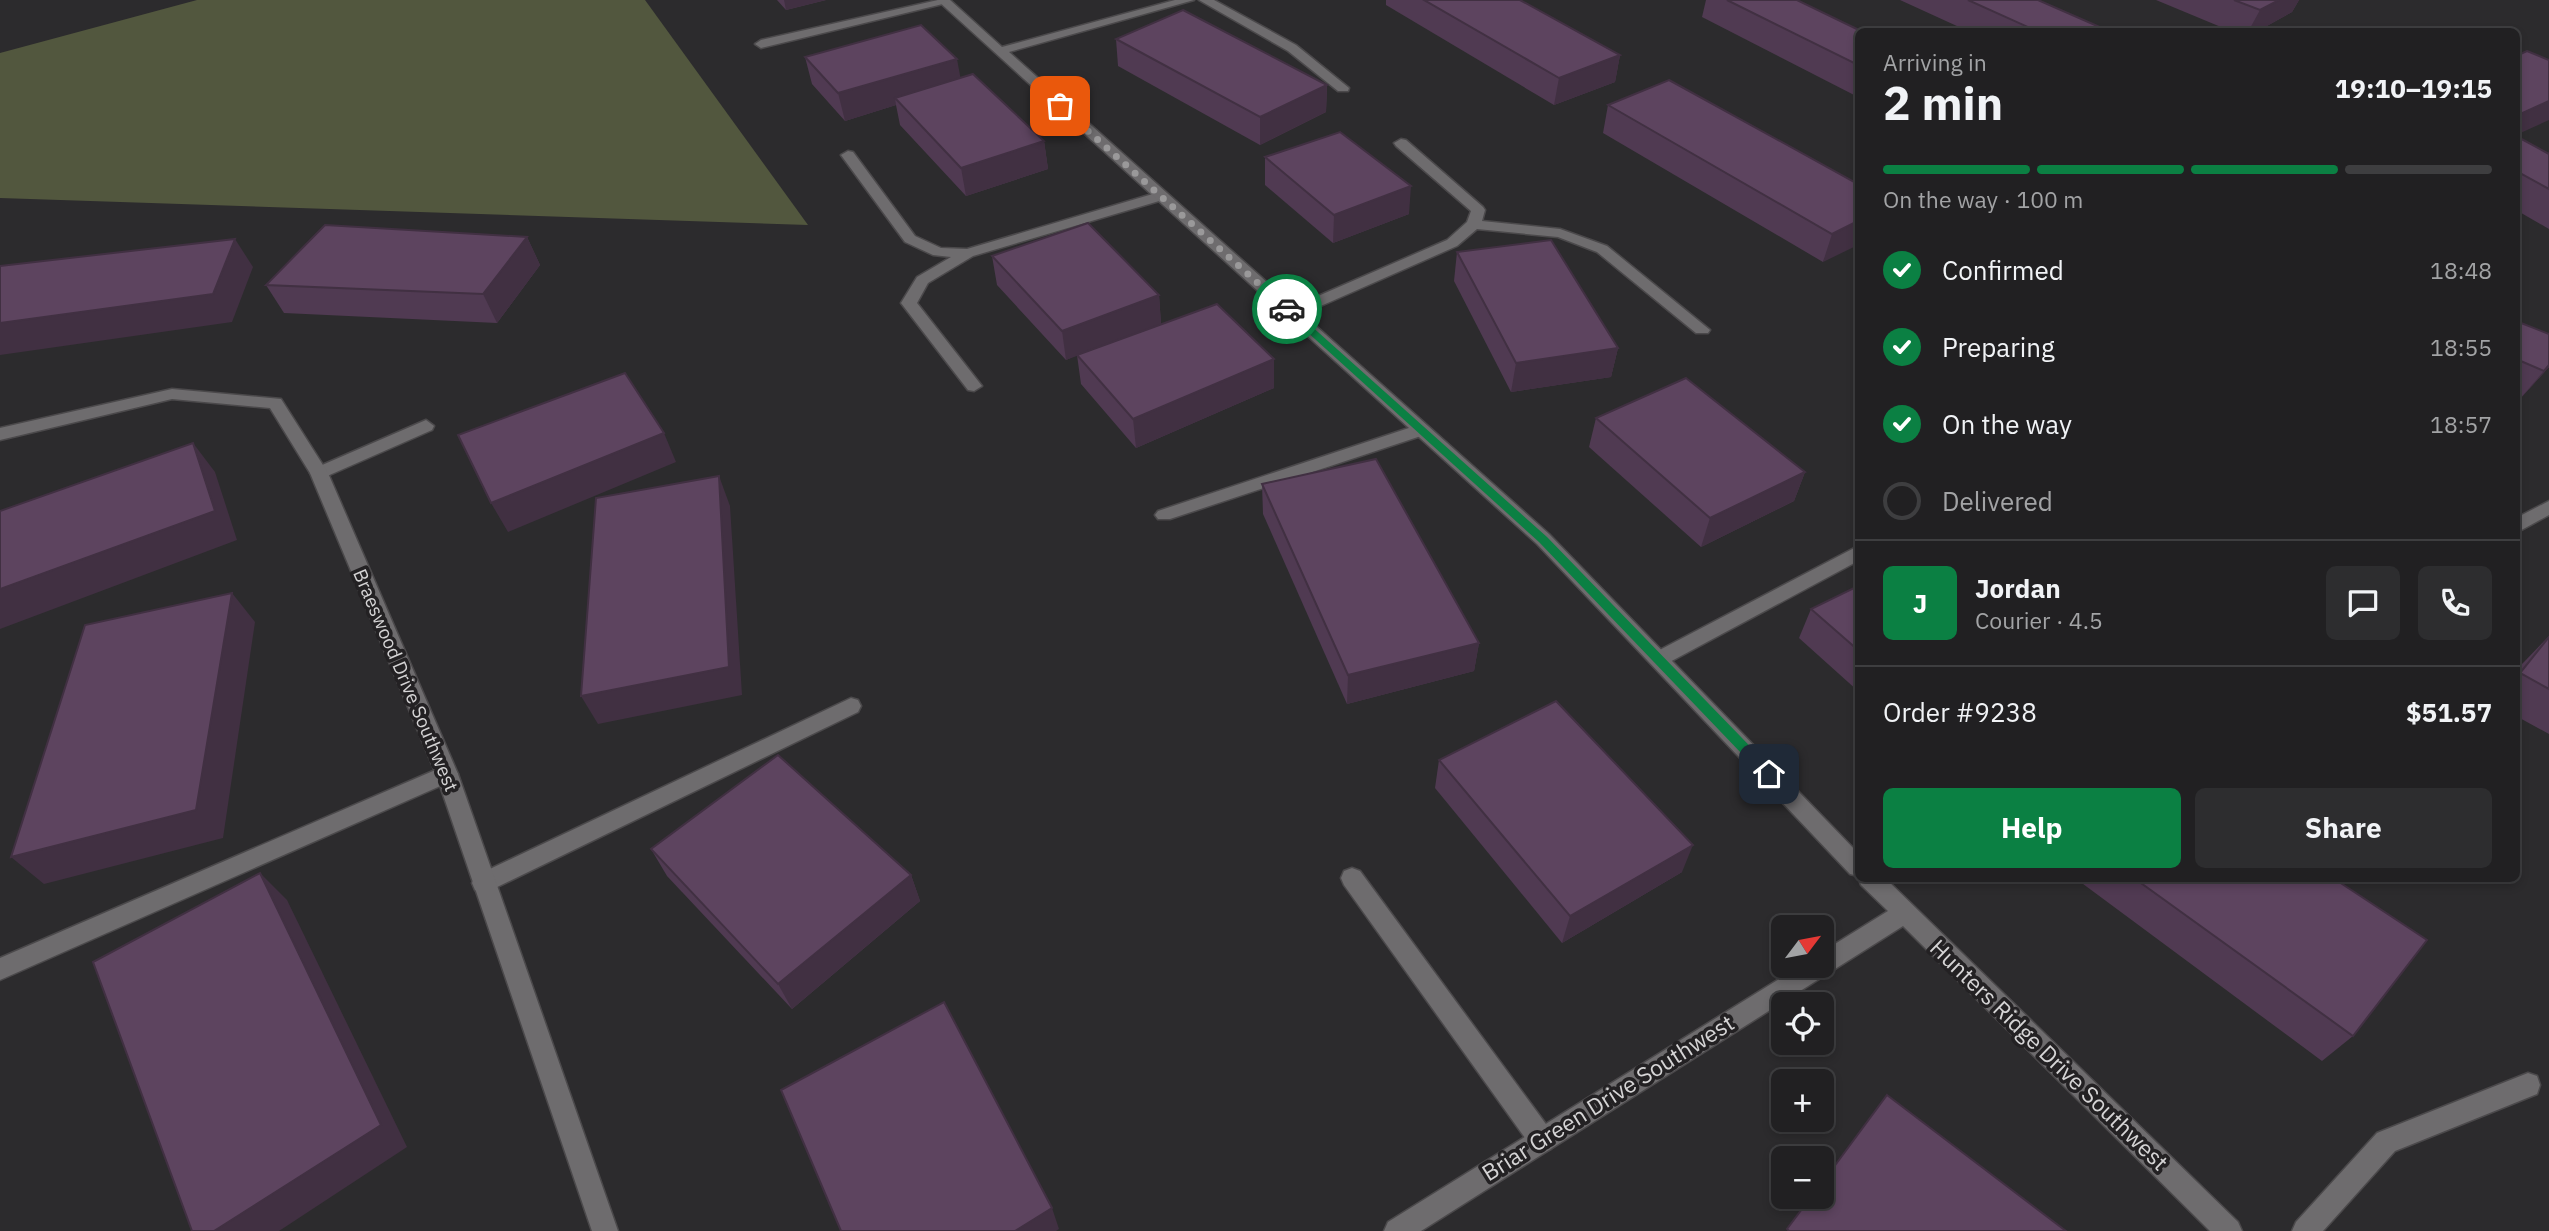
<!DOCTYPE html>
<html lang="en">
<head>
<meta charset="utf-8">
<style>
  body { margin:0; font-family:"IBM Plex Sans",sans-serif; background:#2d2d2f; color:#f1f3f6; height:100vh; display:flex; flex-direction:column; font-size:26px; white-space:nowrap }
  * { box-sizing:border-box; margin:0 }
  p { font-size:23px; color:#a2a3a5 }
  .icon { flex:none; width:38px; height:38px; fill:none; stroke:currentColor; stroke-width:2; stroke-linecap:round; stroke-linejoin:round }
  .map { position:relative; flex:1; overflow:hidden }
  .details { position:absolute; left:1855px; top:28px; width:665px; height:854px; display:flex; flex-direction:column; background:#212022; border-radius:10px; box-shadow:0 4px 10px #0003,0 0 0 2px #3e3e40 }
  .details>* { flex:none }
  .needle { width:46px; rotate:58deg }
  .controls { position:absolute; left:1771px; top:915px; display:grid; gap:14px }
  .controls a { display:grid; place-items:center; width:63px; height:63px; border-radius:10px; background:#212022; box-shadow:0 4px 10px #0003,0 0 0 2px #3e3e40; font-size:35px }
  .pin { position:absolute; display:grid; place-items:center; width:60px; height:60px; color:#fff; margin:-30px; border-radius:14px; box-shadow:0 4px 10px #0006 }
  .courier { position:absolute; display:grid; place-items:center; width:70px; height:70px; margin:-35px; border:5px solid #0b8043; border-radius:50%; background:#fff; color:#222; box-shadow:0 2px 9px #0007 }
  .head em { font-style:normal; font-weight:800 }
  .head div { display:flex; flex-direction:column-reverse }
  .head { display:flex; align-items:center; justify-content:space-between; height:119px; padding:0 28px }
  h1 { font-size:46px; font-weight:800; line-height:52px }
  .bar { display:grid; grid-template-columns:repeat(4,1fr); gap:10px 7px; align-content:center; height:84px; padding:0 28px }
  .bar i { height:9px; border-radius:5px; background:#3e3e40 }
  .bar .current { background:#0b8043 }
  .bar p { grid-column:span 4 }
  .line { display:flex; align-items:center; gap:18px; padding:0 28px; border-top:2px solid #3e3e40 }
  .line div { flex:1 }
  .round { display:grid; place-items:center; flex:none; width:74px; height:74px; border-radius:10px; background:#2d2d2f }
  ol { padding:0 28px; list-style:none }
  li { display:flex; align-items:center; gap:21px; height:77px }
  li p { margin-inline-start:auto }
  li .icon { padding:7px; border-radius:50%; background:#0b8043; color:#fff; stroke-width:4 }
  li:last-child { color:#a2a3a5 }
  li i { width:38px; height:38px; border:4px solid #3e3e40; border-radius:50% }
  .button { display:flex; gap:14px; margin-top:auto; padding:14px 28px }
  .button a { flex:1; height:80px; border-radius:10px; background:#0b8043; color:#fff; font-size:28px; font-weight:800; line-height:80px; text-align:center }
  .button a+a { background:#2d2d2f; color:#f1f3f6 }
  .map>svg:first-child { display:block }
  .green { fill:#52573e }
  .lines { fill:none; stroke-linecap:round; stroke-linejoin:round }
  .service-casing { stroke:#4b494b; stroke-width:3 }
  .minor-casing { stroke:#4b494b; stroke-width:3 }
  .service { fill:#6e6c6e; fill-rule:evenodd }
  .minor { fill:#6e6c6e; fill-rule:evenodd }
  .wall { fill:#503a52 }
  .shaded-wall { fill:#413042 }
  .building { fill:#5d445f; stroke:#413042; stroke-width:2 }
  .route { fill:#0b8043 }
  .done { stroke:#9a999a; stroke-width:7; stroke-dasharray:0 12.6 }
  .labels { text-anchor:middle; stroke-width:7; stroke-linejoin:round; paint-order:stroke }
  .street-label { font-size:19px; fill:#d5d4d5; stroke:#232123 }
  .near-street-label { font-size:23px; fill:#d5d4d5; stroke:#232123 }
</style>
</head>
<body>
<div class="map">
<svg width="2549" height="1231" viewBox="0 0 2549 1231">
  <rect width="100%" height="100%" fill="#2c2b2d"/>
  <!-- green -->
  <path class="green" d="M 197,0 L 645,0 L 808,225 L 0,198 L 0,53 Z"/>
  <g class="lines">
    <defs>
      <g id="service">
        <path d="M 938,0 L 951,2 L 761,48 L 755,44 L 761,40 Z"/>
        <path d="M 1199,0 L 1214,0 L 1296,45 L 1349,88 L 1348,91 L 1338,91 L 1288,51 Z"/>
        <path d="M 1401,139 L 1406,140 L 1483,207 L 1485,210 L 1482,221 L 1560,229 L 1607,246 L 1710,330 L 1708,333 L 1696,333 L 1597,252 L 1558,237 L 1477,229 L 1457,246 L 1298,316 L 1286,316 L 1284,313 L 1286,310 L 1447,240 L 1467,222 L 1471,211 L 1396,146 L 1394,143 Z"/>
        <path d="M 848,151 L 853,152 L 915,236 L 941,248 L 967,249 L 1156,193 L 1166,193 L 1168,196 L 1166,199 L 973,256 L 928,283 L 917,303 L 982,386 L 974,391 L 968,390 L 901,303 L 917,277 L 951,257 L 933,255 L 905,242 L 841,155 Z"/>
        <path d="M 426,420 L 434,426 L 432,430 L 325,477 L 319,479 L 310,473 L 313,469 Z"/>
        <path d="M 1421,424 L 1427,426 L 1429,430 L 1427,434 L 1170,519 L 1158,519 L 1155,515 L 1158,511 Z"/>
        <path d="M 1858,546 L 1858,561 L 1666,664 L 1659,667 L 1652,664 L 1649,659 L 1652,654 Z"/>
        <path d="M 851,698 L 858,700 L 861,706 L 858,712 L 491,890 L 483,893 L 475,890 L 472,883 L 475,876 Z"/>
        <path d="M 447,765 L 454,768 L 458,774 L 454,780 L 0,980 L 0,958 Z"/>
        <path d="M 1352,868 L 1360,871 L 1551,1131 L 1555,1140 L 1551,1149 L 1542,1153 L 1533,1149 L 1344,885 L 1341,878 L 1344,871 Z"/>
        <path d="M 2528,1073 L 2537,1076 L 2540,1085 L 2537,1094 L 2395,1151 L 2323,1231 L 2292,1231 L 2296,1222 L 2377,1133 Z"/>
      </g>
      <g id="minor">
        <path d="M 937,0 L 950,0 L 1002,47 L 1175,0 L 1194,0 L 1009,52 L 1549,534 L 1858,853 L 1858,876 L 1850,874 L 1537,544 Z"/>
        <path d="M 172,389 L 281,399 L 328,473 L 458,774 L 618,1231 L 592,1231 L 436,774 L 310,473 L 270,408 L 172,399 L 0,440 L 0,428 Z"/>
        <path d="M 2549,501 L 2549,515 L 2516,533 L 2516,518 Z"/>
        <path d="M 1858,876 L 1885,878 L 2238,1222 L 2242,1231 L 2210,1231 L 1903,926 L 1421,1231 L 1384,1231 L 1388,1222 L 1800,966 L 1822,966 L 1822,952 L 1888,911 L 1861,885 Z"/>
      </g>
    </defs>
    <!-- service casing -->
    <use href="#service" class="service-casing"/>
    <!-- minor casing -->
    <use href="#minor" class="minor-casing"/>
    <!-- service -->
    <use href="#service" class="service"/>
    <!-- minor -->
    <use href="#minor" class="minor"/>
  </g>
  <!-- wall -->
  <g class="wall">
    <path d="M 777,0 L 826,0 L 786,10 Z"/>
    <path d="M 1386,0 L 1520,0 L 1620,55 L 1615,82 L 1554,105 L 1386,5 Z"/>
    <path d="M 1706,0 L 1797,0 L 1858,32 L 1858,97 L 1702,17 Z"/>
    <path d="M 1900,0 L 2038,0 L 2111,32 L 1970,32 Z"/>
    <path d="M 2156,0 L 2299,0 L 2292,12 L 2256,32 L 2233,32 Z"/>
    <path d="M 1116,39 L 1327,85 L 1326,112 L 1260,145 L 1118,66 Z"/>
    <path d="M 805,57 L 960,78 L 1044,141 L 1048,169 L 966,196 L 900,125 L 896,105 L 845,121 L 812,84 Z"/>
    <path d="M 1608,105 L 1858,184 L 1823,262 L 1603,133 Z"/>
    <path d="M 2516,136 L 2549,154 L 2549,229 L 2516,210 Z"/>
    <path d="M 1265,157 L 1409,214 L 1333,243 L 1265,185 Z"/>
    <path d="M 527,237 L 540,265 L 497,323 L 284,313 L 266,285 Z"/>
    <path d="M 1457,252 L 1618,348 L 1611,377 L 1511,392 L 1454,281 Z"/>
    <path d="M 992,256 L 1159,295 L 1161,324 L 1119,340 L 1274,388 L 1136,448 L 1081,384 L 1077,355 L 1066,360 L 997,285 Z"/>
    <path d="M 2516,321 L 2549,334 L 2549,367 L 2519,400 L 2516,398 Z"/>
    <path d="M 1596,418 L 1805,472 L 1794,501 L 1701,547 L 1589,447 Z"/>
    <path d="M 1262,484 L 1479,643 L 1474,671 L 1347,704 L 1263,514 Z"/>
    <path d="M 1858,586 L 1858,691 L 1799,638 L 1811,609 Z"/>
    <path d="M 2549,636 L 2549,734 L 2516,716 L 2516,670 L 2524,662 Z"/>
    <path d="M 1439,760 L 1682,872 L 1562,943 L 1435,788 Z"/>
    <path d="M 651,849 L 911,875 L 920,901 L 792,1009 L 667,876 Z"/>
    <path d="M 2075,878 L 2333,878 L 2353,1036 L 2322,1061 Z"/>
  </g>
  <!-- shaded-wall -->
  <g class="shaded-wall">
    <path d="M 784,0 L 826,0 L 786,10 Z"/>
    <path d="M 2279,0 L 2299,0 L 2292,12 L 2256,32 L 2248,32 L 2260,10 Z"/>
    <path d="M 1620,55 L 1615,82 L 1554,105 L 1559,78 Z"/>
    <path d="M 957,59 L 962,86 L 895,98 L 896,105 L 845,121 L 838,93 Z"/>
    <path d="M 1327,85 L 1326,112 L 1260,145 L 1260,117 Z"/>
    <path d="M 2549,101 L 2549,120 L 2516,135 L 2516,116 Z"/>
    <path d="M 1044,141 L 1048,169 L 966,196 L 961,168 Z"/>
    <path d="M 1411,186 L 1409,214 L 1333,243 L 1334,215 Z"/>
    <path d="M 1858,221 L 1858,245 L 1823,262 L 1832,234 Z"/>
    <path d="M 527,237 L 540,265 L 497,323 L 483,294 Z"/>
    <path d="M 235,239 L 253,267 L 232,322 L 0,355 L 0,323 Z"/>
    <path d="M 1159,295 L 1161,324 L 1066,360 L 1062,331 Z"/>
    <path d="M 1618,348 L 1611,377 L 1511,392 L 1516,363 Z"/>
    <path d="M 1274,359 L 1274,388 L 1136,448 L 1133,419 Z"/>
    <path d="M 2549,365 L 2549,367 L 2519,400 Z"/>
    <path d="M 664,433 L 676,462 L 508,532 L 491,503 Z"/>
    <path d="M 193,443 L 215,472 L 237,540 L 0,629 L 0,589 Z"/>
    <path d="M 1805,472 L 1794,501 L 1701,547 L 1710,518 Z"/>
    <path d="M 719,476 L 730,506 L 742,695 L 598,724 L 581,696 Z"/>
    <path d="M 232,593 L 255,622 L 223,838 L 44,884 L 11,857 Z"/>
    <path d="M 1479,643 L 1474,671 L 1347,704 L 1348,675 Z"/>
    <path d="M 1693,845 L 1682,872 L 1562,943 L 1570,916 Z"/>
    <path d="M 260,873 L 287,900 L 407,1147 L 279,1231 L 214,1231 Z"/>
    <path d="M 911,875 L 920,901 L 792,1009 L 778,984 Z"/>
    <path d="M 1052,1208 L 1059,1229 L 1056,1231 L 1015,1231 Z"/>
  </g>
  <!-- building -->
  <g class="building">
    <path d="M 1424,0 L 1520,0 L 1620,55 L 1559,78 Z"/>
    <path d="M 1727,0 L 1797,0 L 1863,32 L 1858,32 L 1858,65 Z"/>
    <path d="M 1968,0 L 2038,0 L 2111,32 L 2039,32 Z"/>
    <path d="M 2234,0 L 2279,0 L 2260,10 Z"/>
    <path d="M 1183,10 L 1327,85 L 1260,117 L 1116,39 Z"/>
    <path d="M 921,25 L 957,59 L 838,93 L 805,57 Z"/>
    <path d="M 2527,51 L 2549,60 L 2549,101 L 2516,116 L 2516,56 Z"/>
    <path d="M 973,74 L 1044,141 L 961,168 L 895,98 Z"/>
    <path d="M 1669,80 L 1858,184 L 1858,221 L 1832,234 L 1608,105 Z"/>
    <path d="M 1340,132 L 1411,186 L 1334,215 L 1265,157 Z"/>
    <path d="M 2516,136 L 2549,154 L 2549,189 L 2516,171 Z"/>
    <path d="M 1088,223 L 1159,295 L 1062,331 L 992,256 Z"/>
    <path d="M 325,225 L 527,237 L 483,294 L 266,285 Z"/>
    <path d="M 235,239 L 213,294 L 0,323 L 0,266 Z"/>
    <path d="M 1551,240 L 1618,348 L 1516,363 L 1457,252 Z"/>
    <path d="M 1217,304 L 1274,359 L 1133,419 L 1077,355 Z"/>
    <path d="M 2516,321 L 2549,334 L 2549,365 L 2544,371 L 2516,359 Z"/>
    <path d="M 625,373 L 664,433 L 491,503 L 458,435 Z"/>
    <path d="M 1686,378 L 1805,472 L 1710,518 L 1596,418 Z"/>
    <path d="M 193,443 L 215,511 L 0,589 L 0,511 Z"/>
    <path d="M 1376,459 L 1479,643 L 1348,675 L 1262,484 Z"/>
    <path d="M 719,476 L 729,667 L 581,696 L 596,498 Z"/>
    <path d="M 1858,586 L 1858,650 L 1811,609 Z"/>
    <path d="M 232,593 L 196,810 L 11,857 L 85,625 Z"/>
    <path d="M 2549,637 L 2549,689 L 2520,673 Z"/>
    <path d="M 1556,701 L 1693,845 L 1570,916 L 1439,760 Z"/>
    <path d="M 778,755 L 911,875 L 778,984 L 651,849 Z"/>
    <path d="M 260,873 L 381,1125 L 214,1231 L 192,1231 L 93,962 Z"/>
    <path d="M 2134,878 L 2333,878 L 2427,940 L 2353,1036 Z"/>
    <path d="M 944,1002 L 1052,1208 L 1015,1231 L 841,1231 L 781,1090 Z"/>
    <path d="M 1887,1095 L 2066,1231 L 1789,1231 L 1787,1229 L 1811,1197 L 1822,1197 L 1822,1183 Z"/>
  </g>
  <!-- route -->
  <path class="route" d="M 1284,307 L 1290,307 L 1547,537 L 1774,771 L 1774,778 L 1765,778 L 1539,542 L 1284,311 Z"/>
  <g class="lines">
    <!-- done -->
    <path class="done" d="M 1060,106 L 1287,309"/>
  </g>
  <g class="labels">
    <!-- street labels -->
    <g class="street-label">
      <text transform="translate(406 680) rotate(67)" y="7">Braeswood Drive Southwest</text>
    </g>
    <!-- near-street labels -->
    <g class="near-street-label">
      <text transform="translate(2049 1055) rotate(44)" y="8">Hunters Ridge Drive Southwest</text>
      <text transform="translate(1608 1098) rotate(-32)" y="8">Briar Green Drive Southwest</text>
    </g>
  </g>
</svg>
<div class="controls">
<a><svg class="needle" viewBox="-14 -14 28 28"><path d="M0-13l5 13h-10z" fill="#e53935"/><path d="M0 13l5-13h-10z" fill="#a2a3a5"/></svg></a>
<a><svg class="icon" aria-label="locate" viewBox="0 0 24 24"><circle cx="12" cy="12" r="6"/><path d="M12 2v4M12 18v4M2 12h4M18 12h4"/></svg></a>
<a>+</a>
<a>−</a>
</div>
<div class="pin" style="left:1060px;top:106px;background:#ea580c"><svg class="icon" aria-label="bag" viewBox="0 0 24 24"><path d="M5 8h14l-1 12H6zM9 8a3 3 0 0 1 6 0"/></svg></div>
<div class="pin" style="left:1769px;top:774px;background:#1f2937"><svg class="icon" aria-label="home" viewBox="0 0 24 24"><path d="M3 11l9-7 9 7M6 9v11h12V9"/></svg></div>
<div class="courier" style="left:1287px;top:309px"><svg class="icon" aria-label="car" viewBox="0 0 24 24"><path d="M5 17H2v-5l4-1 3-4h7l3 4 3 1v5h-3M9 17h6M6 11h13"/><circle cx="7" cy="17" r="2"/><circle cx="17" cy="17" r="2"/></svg></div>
<section class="details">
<div class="head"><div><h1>2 min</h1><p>Arriving in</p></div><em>19:10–19:15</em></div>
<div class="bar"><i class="current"></i><i class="current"></i><i class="current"></i><i></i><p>On the way · 100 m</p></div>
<ol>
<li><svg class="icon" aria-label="check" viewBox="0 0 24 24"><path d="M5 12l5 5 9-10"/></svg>Confirmed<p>18:48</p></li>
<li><svg class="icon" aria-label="check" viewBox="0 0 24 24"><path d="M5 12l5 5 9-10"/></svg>Preparing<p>18:55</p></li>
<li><svg class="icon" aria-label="check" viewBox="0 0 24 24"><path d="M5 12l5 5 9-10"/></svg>On the way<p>18:57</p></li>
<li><i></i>Delivered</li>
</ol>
<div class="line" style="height:126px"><b class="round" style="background:#0b8043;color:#fff">J</b><div><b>Jordan</b><p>Courier · 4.5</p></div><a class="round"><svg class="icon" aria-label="chat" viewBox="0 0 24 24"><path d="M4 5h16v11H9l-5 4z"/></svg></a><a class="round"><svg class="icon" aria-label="phone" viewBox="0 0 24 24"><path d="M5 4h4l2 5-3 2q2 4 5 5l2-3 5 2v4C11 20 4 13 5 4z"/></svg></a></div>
<div class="line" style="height:91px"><div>Order #9238</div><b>$51.57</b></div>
<div class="button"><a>Help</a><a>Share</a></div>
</section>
</div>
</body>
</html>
